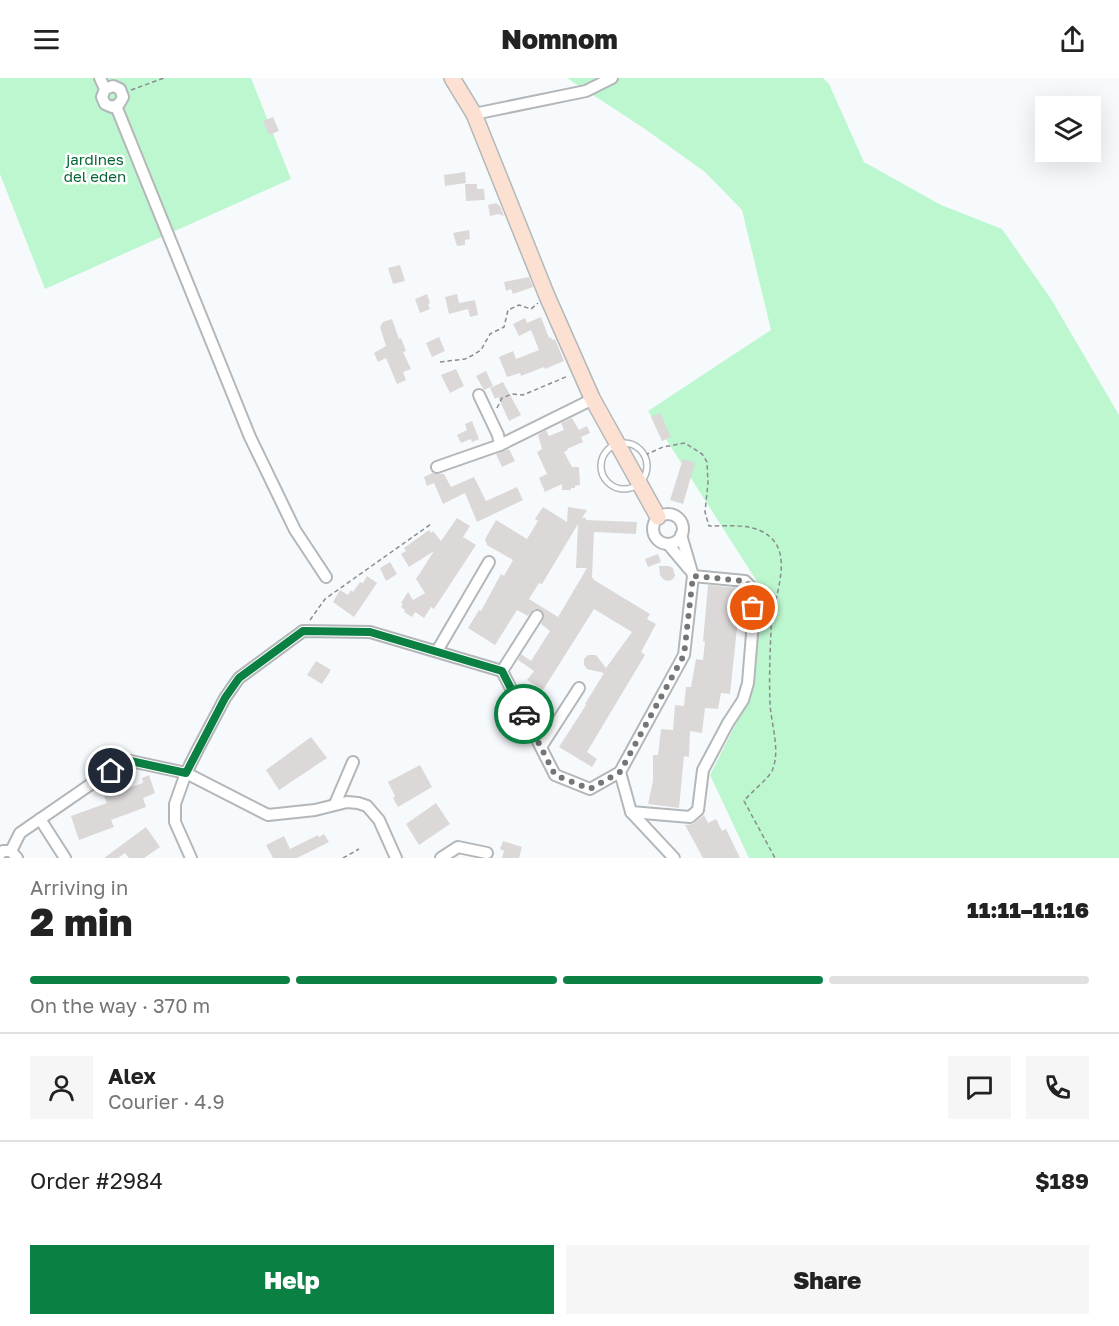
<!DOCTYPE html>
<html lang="en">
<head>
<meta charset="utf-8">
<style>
  body { margin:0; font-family:"Golos Text",sans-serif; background:#f6f6f6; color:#222; height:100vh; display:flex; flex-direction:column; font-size:22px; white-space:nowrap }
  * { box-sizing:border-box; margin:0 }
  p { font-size:20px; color:#767676 }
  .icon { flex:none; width:33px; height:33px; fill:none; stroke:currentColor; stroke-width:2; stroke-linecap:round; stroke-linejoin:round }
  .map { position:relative; height:780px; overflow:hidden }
  .drawer { display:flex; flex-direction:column; background:#fff; flex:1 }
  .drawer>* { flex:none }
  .buttons { position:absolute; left:1035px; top:18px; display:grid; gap:12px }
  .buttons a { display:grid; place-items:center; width:66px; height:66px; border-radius:0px; background:#fff; box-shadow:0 6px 24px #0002; font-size:30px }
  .pin { position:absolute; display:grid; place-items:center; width:51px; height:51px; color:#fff; margin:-26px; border:3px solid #fff; border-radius:50%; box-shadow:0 2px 6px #0007 }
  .courier { position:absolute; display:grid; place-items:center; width:60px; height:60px; margin:-30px; border:4px solid #0b8043; border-radius:50%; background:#fff; color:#222; box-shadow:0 2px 8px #0007 }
  .overview em { font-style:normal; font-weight:800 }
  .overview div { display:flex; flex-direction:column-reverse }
  .overview { display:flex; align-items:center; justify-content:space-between; height:102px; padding:0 30px }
  h1 { font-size:39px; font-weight:800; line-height:45px }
  .bar { display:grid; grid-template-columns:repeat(4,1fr); gap:9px 6px; align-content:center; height:72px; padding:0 30px }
  .bar i { height:8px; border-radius:4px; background:#e0e0e0 }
  .bar .on { background:#0b8043 }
  .bar p { grid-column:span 4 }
  .line { display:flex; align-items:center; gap:15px; padding:0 30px; border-top:2px solid #e0e0e0 }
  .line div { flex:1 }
  .round { display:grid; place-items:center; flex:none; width:63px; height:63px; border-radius:0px; background:#f6f6f6 }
  .button { display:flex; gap:12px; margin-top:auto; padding:12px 30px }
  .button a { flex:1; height:69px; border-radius:0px; background:#0b8043; color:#fff; font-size:24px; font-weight:800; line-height:69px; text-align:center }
  .button a+a { background:#f6f6f6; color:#222 }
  header { display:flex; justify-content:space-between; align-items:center; height:78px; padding:0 30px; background:#fff; font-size:27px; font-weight:800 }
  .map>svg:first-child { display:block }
  .green { fill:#bdf7cf }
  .building { fill:#dcd8d8; fill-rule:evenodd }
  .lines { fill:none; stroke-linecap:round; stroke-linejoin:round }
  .lane-casing { stroke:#b4b7b9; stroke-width:8 }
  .street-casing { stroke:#b4b7b9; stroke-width:14 }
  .secondary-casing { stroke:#b4b7b9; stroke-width:18 }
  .path { stroke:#8a8c8e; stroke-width:1.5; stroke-dasharray:4.5 3; stroke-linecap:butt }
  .lane { stroke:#fff; stroke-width:5 }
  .street { stroke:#fff; stroke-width:10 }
  .secondary { stroke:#fce1d2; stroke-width:15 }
  .done { stroke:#747678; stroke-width:6; stroke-dasharray:0 10.8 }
  .route { stroke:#0b8043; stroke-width:8 }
  .labels { text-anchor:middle; stroke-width:5; stroke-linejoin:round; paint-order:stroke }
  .park-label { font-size:15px; fill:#076637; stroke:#fff }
</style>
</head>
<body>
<header><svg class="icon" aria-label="menu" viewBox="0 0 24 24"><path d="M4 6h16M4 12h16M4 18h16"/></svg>Nomnom<svg class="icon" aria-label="share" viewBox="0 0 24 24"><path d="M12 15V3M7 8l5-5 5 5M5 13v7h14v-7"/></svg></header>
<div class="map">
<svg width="1119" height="780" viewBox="0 0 1119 780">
  <rect width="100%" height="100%" fill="#f7fafd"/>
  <!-- green -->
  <g class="green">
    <path d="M 0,0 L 251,0 L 291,101 L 45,211 L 0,96 Z"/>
    <path d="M 567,0 L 823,0 L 829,6 L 864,84 L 941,127 L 1002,151 L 1051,221 L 1119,337 L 1119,780 L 749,780 L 710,697 L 747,624 L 756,502 L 648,333 L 771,252 L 742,132 L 705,94 L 645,51 Z"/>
  </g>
  <!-- building -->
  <g class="building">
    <path d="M 273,39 L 279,53 L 269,57 L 263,43 Z"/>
    <path d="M 465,94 L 466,105 L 445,108 L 444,97 Z"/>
    <path d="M 465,106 L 477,106 L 477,111 L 484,111 L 485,122 L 466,123 Z"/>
    <path d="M 496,125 L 500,128 L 504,138 L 498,136 L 490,138 L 488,127 Z"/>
    <path d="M 469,152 L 470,161 L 465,162 L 465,167 L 457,168 L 453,155 Z"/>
    <path d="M 400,187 L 405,203 L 393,206 L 388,190 Z"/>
    <path d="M 529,199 L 533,209 L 513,216 L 511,211 L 506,213 L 504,204 Z"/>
    <path d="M 427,216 L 430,225 L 428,226 L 430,231 L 420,235 L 415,221 Z"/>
    <path d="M 457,216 L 459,225 L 475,222 L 478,237 L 470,239 L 468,231 L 449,236 L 445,219 Z"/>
    <path d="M 541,239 L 549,260 L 551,259 L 552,262 L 555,261 L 564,283 L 545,291 L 544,289 L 521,298 L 520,295 L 507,299 L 499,279 L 513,273 L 516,281 L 539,272 L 531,252 L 519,258 L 513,246 L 525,240 L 527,245 Z"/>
    <path d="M 392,241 L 399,261 L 401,260 L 406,273 L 403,274 L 411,291 L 403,294 L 406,302 L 397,306 L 386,280 L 378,284 L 374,275 L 386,268 L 380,249 L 383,244 Z"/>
    <path d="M 439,259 L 445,273 L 432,279 L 426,265 Z"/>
    <path d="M 456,291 L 464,308 L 450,315 L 441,297 Z"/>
    <path d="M 486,293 L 493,308 L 484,312 L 476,298 Z"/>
    <path d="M 503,304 L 521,337 L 509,343 L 498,319 L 495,321 L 490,310 Z"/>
    <path d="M 660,335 L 671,359 L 662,363 L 651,339 Z"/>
    <path d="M 572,340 L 579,352 L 587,348 L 590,355 L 581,359 L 583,364 L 567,371 L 568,372 L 564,374 L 572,389 L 579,389 L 580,407 L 575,408 L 575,410 L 571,410 L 571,412 L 562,412 L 562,406 L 545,414 L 539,400 L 547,396 L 537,374 L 542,371 L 538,357 L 546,352 L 549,358 L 564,352 L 561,345 Z"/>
    <path d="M 472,343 L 479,361 L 472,364 L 471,361 L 461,365 L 457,357 L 467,352 L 465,346 Z"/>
    <path d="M 509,371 L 515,383 L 502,389 L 496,376 Z"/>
    <path d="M 683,381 L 695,385 L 683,426 L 670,422 Z"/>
    <path d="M 432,395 L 444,396 L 451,409 L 474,399 L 486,423 L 517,409 L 523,422 L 477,444 L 465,415 L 443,426 L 434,405 L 427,408 L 424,399 Z"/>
    <path d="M 543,429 L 567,444 L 568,429 L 587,432 L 582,440 L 586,440 L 586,442 L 637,444 L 636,456 L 594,454 L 592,499 L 594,502 L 650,536 L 647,541 L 656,546 L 641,574 L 645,577 L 587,674 L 597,681 L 592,689 L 559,669 L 586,627 L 585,626 L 604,595 L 587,591 L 584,587 L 584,581 L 588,577 L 596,577 L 606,590 L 632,554 L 594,531 L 543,612 L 527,602 L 534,593 L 518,582 L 521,576 L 531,583 L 550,553 L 541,546 L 544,539 L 541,532 L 534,531 L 528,538 L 517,532 L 495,567 L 468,550 L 479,532 L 481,533 L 501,496 L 504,498 L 513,482 L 487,467 L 485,461 L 496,442 L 527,461 L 538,443 L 535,441 ZM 578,446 L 576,490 L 587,490 L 558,539 L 529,521 L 539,505 L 542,506 Z"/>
    <path d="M 457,440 L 470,448 L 463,459 L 476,467 L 434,531 L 431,529 L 424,540 L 415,534 L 412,539 L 404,534 L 405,532 L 401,529 L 403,526 L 401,525 L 408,514 L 413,522 L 425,515 L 416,501 L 434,473 L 409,489 L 401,476 L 406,473 L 404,470 L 429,452 L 431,455 L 433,453 L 441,463 Z"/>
    <path d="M 658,476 L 661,484 L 648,489 L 645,481 Z"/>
    <path d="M 390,484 L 397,496 L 386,503 L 380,490 Z"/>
    <path d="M 659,488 L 669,488 L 673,490 L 675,498 L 672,502 L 667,503 L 663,501 L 660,497 Z"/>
    <path d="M 367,498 L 377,505 L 354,539 L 333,524 L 340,512 L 348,517 L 351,512 L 353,514 L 360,504 L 363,505 Z"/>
    <path d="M 708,507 L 737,510 L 737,513 L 741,513 L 730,616 L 721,615 L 718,631 L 705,630 L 702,655 L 690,653 L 689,679 L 684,678 L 679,730 L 648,726 L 653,703 L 653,677 L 658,677 L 661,651 L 673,652 L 675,627 L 684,628 L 686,609 L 691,609 L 696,581 L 703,582 L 705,564 L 703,563 Z"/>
    <path d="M 316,583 L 331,592 L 322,606 L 307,597 Z"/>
    <path d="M 311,659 L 327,680 L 279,712 L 266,692 Z"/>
    <path d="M 420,687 L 432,709 L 398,729 L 393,720 L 395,718 L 388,704 Z"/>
    <path d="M 149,697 L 155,715 L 143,720 L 146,729 L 111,742 L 114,749 L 79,762 L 71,738 L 107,725 L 104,718 L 143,705 L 142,700 Z"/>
    <path d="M 436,725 L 450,746 L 419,767 L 406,746 Z"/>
    <path d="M 704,737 L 708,745 L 716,741 L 722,753 L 726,751 L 740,780 L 703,780 L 685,747 L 693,746 Z"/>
    <path d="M 146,749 L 160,769 L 144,780 L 129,780 L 125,775 L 118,780 L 104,780 Z"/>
    <path d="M 324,756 L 329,764 L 297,780 L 273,780 L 266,767 L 284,758 L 290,771 L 318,757 L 319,759 Z"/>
    <path d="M 503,763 L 522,769 L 519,780 L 502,780 L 504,773 L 500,771 Z"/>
  </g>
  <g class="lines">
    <defs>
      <circle id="lane" cx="624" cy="388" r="23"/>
      <g id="street">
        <path d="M 100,0 L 105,11 L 102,19 L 105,26 L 112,29 L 119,26 L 123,19 L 120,11 L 113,8 L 105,11"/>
        <path d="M 116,28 L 250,359 L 295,452 L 326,499"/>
        <path d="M 474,36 L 586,13 L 612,0"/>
        <path d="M 479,317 L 498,357 L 500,367"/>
        <path d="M 437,389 L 500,367 L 593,321"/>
        <circle cx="668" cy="451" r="15"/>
        <path d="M 668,466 L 689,491"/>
        <path d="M 437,573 L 489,484"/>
        <path d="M 502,593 L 537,538"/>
        <path d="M 541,669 L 579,610"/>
        <path d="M 620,694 L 631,734 L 674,780"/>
        <path d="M 335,726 L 353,684"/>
        <path d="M 631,734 L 690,739 L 698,732 L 703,692 L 728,645 L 743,622 L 748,605 L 752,556 L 754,512 L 745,503 L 693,498"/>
        <path d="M 40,741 L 65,780"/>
        <path d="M 11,773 L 20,755 L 126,682 L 186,695 L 268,737 L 315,732 L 347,724 L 358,725 L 367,728 L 379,742 L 396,780"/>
        <path d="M 0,776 L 3,773 L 11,773 L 17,780"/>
        <path d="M 191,780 L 175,744 L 175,726 L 186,695 L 198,671 L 225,620 L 239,600 L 303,553 L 370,554 L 502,593 L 555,697 L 590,711 L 620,694 L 684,577 L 693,498 L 681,457"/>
        <path d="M 441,780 L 458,769 L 487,775"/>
      </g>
      <path id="secondary" d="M 452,0 L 474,36 L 547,218 L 592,320 L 658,439"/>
    </defs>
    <!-- lane casing -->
    <use href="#lane" class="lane-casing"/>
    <!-- street casing -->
    <use href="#street" class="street-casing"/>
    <!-- secondary casing -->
    <use href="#secondary" class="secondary-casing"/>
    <!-- path -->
    <g class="path">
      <path d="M 131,12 L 164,0"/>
      <path d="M 440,284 L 465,281 L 473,277 L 481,272 L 490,256 L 504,249 L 508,232 L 519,227 L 531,231 L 538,225"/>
      <path d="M 497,330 L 502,320 L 512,316 L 523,317 L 568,298"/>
      <path d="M 645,377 L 663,369 L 685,365 L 702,376 L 707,384 L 708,405 L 705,434 L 709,448 C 729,448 759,444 774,463 C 792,485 771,527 771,552 C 770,576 769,601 770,625 C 771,647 781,672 772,693 C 768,701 750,715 744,723 L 775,780"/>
      <path d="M 310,542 L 325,521 L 431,446"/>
      <path d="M 343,780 L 359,771"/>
    </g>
    <!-- lane -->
    <use href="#lane" class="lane"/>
    <!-- street -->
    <use href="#street" class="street"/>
    <!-- secondary -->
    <use href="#secondary" class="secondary"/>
  </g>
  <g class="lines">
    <!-- done -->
    <path class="done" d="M 524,636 L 555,697 L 590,711 L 620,694 L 684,577 L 693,498 L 745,503 L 754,512 L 753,530"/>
    <!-- route -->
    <path class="route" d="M 111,693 L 126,682 L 186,695 L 225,620 L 239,600 L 303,553 L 370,554 L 502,593 L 524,636"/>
  </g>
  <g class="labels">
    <!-- park labels -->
    <g class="park-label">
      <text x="95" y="87">jardines<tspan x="95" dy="17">del eden</tspan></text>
    </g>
  </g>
</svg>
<div class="buttons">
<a><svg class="icon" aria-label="layers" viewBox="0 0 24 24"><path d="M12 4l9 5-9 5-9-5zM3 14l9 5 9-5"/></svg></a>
</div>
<div class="pin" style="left:753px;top:530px;background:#ea580c"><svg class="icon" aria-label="bag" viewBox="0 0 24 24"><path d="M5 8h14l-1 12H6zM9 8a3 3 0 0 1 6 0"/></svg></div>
<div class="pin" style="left:111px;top:693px;background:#1f2937"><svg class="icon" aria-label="home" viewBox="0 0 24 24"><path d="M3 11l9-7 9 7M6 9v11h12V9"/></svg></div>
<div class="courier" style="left:524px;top:636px"><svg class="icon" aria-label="car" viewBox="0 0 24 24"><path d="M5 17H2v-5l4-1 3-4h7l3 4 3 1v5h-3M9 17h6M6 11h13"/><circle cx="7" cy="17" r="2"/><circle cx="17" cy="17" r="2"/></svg></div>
</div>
<section class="drawer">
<div class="overview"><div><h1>2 min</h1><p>Arriving in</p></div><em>11:11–11:16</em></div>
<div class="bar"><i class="on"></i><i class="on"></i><i class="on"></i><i></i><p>On the way · 370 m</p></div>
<div class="line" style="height:108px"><a class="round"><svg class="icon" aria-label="person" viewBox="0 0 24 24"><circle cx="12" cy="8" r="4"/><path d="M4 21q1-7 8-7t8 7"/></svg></a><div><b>Alex</b><p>Courier · 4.9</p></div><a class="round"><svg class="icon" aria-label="chat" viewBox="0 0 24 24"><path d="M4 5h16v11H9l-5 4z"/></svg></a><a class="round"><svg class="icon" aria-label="phone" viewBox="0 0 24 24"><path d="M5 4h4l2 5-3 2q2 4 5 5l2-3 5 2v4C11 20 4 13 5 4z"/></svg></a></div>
<div class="line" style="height:78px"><div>Order #2984</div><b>$189</b></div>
<div class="button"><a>Help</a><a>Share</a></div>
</section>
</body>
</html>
